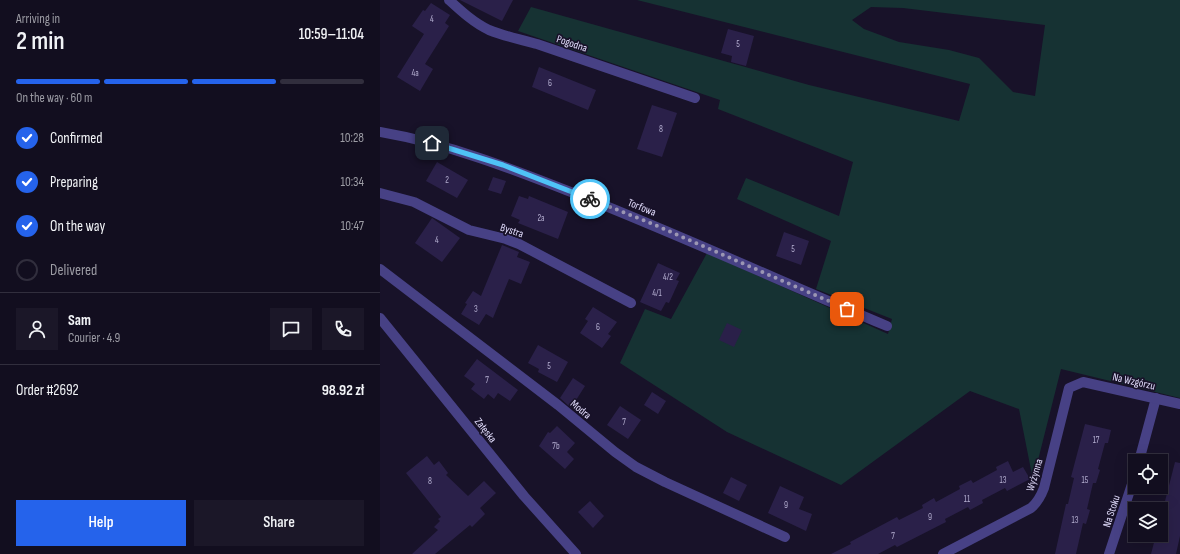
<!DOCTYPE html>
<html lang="en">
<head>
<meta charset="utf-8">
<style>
  body { margin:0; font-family:"Sofia Sans Condensed",sans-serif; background:#1b1728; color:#f1f3f6; height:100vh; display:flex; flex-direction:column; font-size:15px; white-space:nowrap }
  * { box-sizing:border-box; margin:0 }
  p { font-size:13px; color:#9c9ca4 }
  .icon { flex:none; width:22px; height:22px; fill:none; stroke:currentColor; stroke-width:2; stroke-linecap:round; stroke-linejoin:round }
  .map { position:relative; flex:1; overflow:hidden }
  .drawer { display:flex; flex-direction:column; background:#120e1f; width:380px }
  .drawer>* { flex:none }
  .fabs { position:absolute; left:748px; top:454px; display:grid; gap:8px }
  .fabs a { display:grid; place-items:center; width:40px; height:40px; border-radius:0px; background:#120e1f; box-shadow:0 4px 16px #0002,0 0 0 1px #312e3d; font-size:20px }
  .pin { position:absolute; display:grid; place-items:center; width:34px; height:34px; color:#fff; margin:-17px; border-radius:8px; box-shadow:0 2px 6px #0006 }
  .courier { position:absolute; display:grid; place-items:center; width:40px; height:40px; margin:-20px; border:3px solid #4fc3f7; border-radius:50%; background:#fff; color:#222; box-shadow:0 1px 5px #0007 }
  .headline em { font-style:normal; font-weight:600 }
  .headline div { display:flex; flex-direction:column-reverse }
  .headline { display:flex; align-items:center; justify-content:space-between; height:68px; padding:0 16px }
  h1 { font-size:26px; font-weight:600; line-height:30px }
  .bar { display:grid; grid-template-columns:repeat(4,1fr); gap:6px 4px; align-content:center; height:48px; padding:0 16px }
  .bar i { height:5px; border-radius:3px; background:#312e3d }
  .bar .current { background:#2563eb }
  .bar p { grid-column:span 4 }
  .line { display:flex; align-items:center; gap:10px; padding:0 16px; border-top:1px solid #312e3d }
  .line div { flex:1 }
  .round { display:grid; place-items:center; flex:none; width:42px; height:42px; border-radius:0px; background:#1b1728 }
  ol { padding:0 16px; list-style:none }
  li { display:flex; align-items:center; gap:12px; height:44px }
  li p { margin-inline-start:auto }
  li .icon { padding:4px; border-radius:50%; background:#2563eb; color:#fff; stroke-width:4 }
  li:last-child { color:#9c9ca4 }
  li i { width:22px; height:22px; border:2px solid #312e3d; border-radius:50% }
  .action { display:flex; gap:8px; margin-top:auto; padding:8px 16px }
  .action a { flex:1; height:46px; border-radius:0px; background:#2563eb; color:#fff; font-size:16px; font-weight:600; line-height:46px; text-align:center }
  .action a+a { background:#1b1728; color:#f1f3f6 }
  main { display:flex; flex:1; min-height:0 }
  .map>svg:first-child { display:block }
  .green { fill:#163233; fill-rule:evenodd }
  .building { fill:#2a2049 }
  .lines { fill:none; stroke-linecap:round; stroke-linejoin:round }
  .minor { stroke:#474185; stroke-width:10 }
  .done { stroke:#9b96b3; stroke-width:4; stroke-dasharray:0 7.2 }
  .route { stroke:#4fc3f7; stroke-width:5 }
  .labels { text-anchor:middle; stroke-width:3.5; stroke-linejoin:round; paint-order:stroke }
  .number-label { font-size:9px; fill:#b4aed0 }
  .street-label { font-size:11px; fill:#e2ddfd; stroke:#181229 }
</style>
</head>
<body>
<main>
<section class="drawer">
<div class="headline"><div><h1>2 min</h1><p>Arriving in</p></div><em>10:59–11:04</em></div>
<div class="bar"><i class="current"></i><i class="current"></i><i class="current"></i><i></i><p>On the way · 60 m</p></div>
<ol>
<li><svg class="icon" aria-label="check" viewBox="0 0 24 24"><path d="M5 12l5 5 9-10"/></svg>Confirmed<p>10:28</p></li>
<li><svg class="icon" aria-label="check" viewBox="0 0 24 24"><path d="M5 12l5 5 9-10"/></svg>Preparing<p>10:34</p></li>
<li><svg class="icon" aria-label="check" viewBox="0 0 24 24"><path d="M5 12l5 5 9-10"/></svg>On the way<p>10:47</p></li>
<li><i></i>Delivered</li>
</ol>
<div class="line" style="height:72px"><a class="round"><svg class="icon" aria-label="person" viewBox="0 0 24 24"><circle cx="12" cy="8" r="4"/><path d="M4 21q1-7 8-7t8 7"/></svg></a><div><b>Sam</b><p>Courier · 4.9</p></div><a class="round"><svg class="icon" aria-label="chat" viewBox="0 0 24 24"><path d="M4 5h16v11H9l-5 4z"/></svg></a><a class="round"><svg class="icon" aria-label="phone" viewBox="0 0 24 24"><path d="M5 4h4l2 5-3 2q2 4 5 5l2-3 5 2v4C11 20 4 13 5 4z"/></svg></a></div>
<div class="line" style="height:52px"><div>Order #2692</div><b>98.92 zł</b></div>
<div class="action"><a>Help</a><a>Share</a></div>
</section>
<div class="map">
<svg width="800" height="554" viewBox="0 0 800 554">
  <rect width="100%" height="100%" fill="#181229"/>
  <!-- green -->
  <path class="green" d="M 257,0 L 800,0 L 800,398 L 681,369 L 653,480 L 639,409 L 590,391 L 461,485 L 347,432 L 240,363 L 265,309 L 291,319 L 327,253 L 508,334 L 512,319 L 436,289 L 451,241 L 357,199 L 366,178 L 459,216 L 473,162 L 338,109 L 340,100 L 138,31 L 151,7 L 429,85 L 579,121 L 590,84 ZM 491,7 L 523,8 L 665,25 L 655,96 L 633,92 L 599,58 L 569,50 L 519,42 L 484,29 L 472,20 Z"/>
  <!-- building -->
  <g class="building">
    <path d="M 80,0 L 133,0 L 122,21 Z"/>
    <path d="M 51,3 L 70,15 L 65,23 L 69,26 L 45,64 L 53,69 L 40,91 L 17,77 L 44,34 L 32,26 L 43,10 L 45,11 Z"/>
    <path d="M 348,29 L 374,36 L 366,66 L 351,62 L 352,56 L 341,53 Z"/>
    <path d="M 159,67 L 216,90 L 208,110 L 152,87 Z"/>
    <path d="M 272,105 L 297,113 L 282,157 L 257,149 Z"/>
    <path d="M 57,162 L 88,180 L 77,198 L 46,181 Z"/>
    <path d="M 113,177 L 126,181 L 121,194 L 108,190 Z"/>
    <path d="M 139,196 L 148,199 L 149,196 L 188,212 L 178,239 L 138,223 L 140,220 L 131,216 Z"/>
    <path d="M 52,218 L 80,238 L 62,262 L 35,243 Z"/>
    <path d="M 404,232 L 429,241 L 421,265 L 396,256 Z"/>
    <path d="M 122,245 L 139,252 L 137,257 L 150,262 L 141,284 L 129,279 L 113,318 L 106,314 L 99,325 L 81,314 L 87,304 L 85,303 L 93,291 L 101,296 Z"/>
    <path d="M 278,263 L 300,273 L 296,280 L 299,281 L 289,303 L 286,302 L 281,311 L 260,302 Z"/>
    <path d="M 213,307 L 237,322 L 228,334 L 231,336 L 222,348 L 200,333 L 208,321 L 205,319 Z"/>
    <path d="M 347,323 L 362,330 L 354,347 L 339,340 Z"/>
    <path d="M 158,345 L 188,362 L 177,382 L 158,372 L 159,369 L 148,363 Z"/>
    <path d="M 97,359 L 138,390 L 130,401 L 118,393 L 114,399 L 108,394 L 104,399 L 91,389 L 95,384 L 84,376 Z"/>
    <path d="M 193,378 L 205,386 L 191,408 L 180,398 Z"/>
    <path d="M 272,392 L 286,401 L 278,414 L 264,405 Z"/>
    <path d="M 240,406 L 261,420 L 248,439 L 227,425 Z"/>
    <path d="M 705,424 L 731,430 L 728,443 L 725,443 L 718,469 L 720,470 L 716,483 L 713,483 L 707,509 L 710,510 L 706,524 L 703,523 L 696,554 L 675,554 L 686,504 L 688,504 L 694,478 L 691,477 Z"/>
    <path d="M 177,426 L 195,443 L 187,452 L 194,459 L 185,469 L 159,446 L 168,432 L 170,433 Z"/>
    <path d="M 47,456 L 54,465 L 59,461 L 68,473 L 66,475 L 88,496 L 104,481 L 116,493 L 100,508 L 105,514 L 92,527 L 90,525 L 55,554 L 32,554 L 58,530 L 54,527 L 60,521 L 58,519 L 61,517 L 26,473 Z"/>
    <path d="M 628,461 L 633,472 L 643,467 L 650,479 L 627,491 L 625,488 L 602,500 L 603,503 L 590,510 L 588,507 L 565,519 L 566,522 L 517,547 L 515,545 L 498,554 L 451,554 L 471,544 L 470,542 L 517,517 L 519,520 L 543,508 L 542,505 L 554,498 L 556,502 L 580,489 L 579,486 L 591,480 L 593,483 L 617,470 L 616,467 Z"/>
    <path d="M 795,462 L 800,463 L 800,536 L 796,554 L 771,554 L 776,535 L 781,535 L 781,509 L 783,509 Z"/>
    <path d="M 351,477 L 367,485 L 359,501 L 343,493 Z"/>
    <path d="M 400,486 L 424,497 L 419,509 L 432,514 L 426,531 L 388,513 Z"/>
    <path d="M 210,501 L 224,516 L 213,528 L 198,512 Z"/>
  </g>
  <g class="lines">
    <!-- minor -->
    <g class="minor">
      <path d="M 69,0 C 81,11 94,23 109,30 C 124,36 141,40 157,44 L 315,98"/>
      <path d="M 0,132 C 70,144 135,170 201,196 C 304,237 405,283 507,326"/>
      <path d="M 0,193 L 34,202 L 89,230 L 126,239 L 139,244 L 251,303"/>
      <path d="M 0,269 L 178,405 L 235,452 L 256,467 L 285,482 L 405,537"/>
      <path d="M 0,318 L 144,496 L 196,554"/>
      <path d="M 759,461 L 776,398"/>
      <path d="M 563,554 L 651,508 C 658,502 661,496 664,488 L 689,388 L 703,382 L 800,404"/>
      <path d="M 729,554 L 755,475"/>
    </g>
  </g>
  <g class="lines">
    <!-- done -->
    <path class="done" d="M 210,199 L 268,222 L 467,309"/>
    <!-- route -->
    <path class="route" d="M 52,143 L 123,165 L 210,199"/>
  </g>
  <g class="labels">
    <!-- number labels -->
    <g class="number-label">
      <text x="52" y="22">4</text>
      <text x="358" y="47">5</text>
      <text x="35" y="76">4a</text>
      <text x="170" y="86">6</text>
      <text x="281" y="132">8</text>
      <text x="67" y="183">2</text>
      <text x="161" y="221">2a</text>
      <text x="57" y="243">4</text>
      <text x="413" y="252">5</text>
      <text x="288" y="280">4/2</text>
      <text x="277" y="296">4/1</text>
      <text x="96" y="312">3</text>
      <text x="218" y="330">6</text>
      <text x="169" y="369">5</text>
      <text x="107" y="383">7</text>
      <text x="244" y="425">7</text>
      <text x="716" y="443">17</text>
      <text x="176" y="449">7b</text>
      <text x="623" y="483">13</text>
      <text x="705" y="483">15</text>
      <text x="50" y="484">8</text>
      <text x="587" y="502">11</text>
      <text x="406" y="508">9</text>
      <text x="550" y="520">9</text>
      <text x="695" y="523">13</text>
      <text x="513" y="539">7</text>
    </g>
    <!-- street labels -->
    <g class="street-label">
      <text transform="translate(192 43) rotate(19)" y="4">Pogodna</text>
      <text transform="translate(262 207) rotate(22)" y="4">Torfowa</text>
      <text transform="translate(132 230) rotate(18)" y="4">Bystra</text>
      <text transform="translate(754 381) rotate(13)" y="4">Na Wzgórzu</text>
      <text transform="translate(201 409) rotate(40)" y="4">Modra</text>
      <text transform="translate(106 430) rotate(52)" y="4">Załęska</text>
      <text transform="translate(654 475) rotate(-73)" y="4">Wyżynna</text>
      <text transform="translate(731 511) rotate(-72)" y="4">Na Stoku</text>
    </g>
  </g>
</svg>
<div class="fabs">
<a><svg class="icon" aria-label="locate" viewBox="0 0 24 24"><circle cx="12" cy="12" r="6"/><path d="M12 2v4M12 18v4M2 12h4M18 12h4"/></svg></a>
<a><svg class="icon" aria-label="layers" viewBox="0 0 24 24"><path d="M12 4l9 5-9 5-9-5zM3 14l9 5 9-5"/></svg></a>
</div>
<div class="pin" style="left:467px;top:309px;background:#ea580c"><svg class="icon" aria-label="bag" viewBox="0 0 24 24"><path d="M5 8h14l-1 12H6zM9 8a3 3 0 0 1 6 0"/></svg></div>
<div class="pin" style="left:52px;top:143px;background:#1f2937"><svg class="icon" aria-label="home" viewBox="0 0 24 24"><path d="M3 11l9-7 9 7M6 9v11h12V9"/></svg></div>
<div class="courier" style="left:210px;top:199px"><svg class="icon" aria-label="bike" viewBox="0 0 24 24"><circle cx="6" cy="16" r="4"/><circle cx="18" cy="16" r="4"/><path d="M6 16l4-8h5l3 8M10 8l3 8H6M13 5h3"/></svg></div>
</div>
</main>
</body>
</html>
